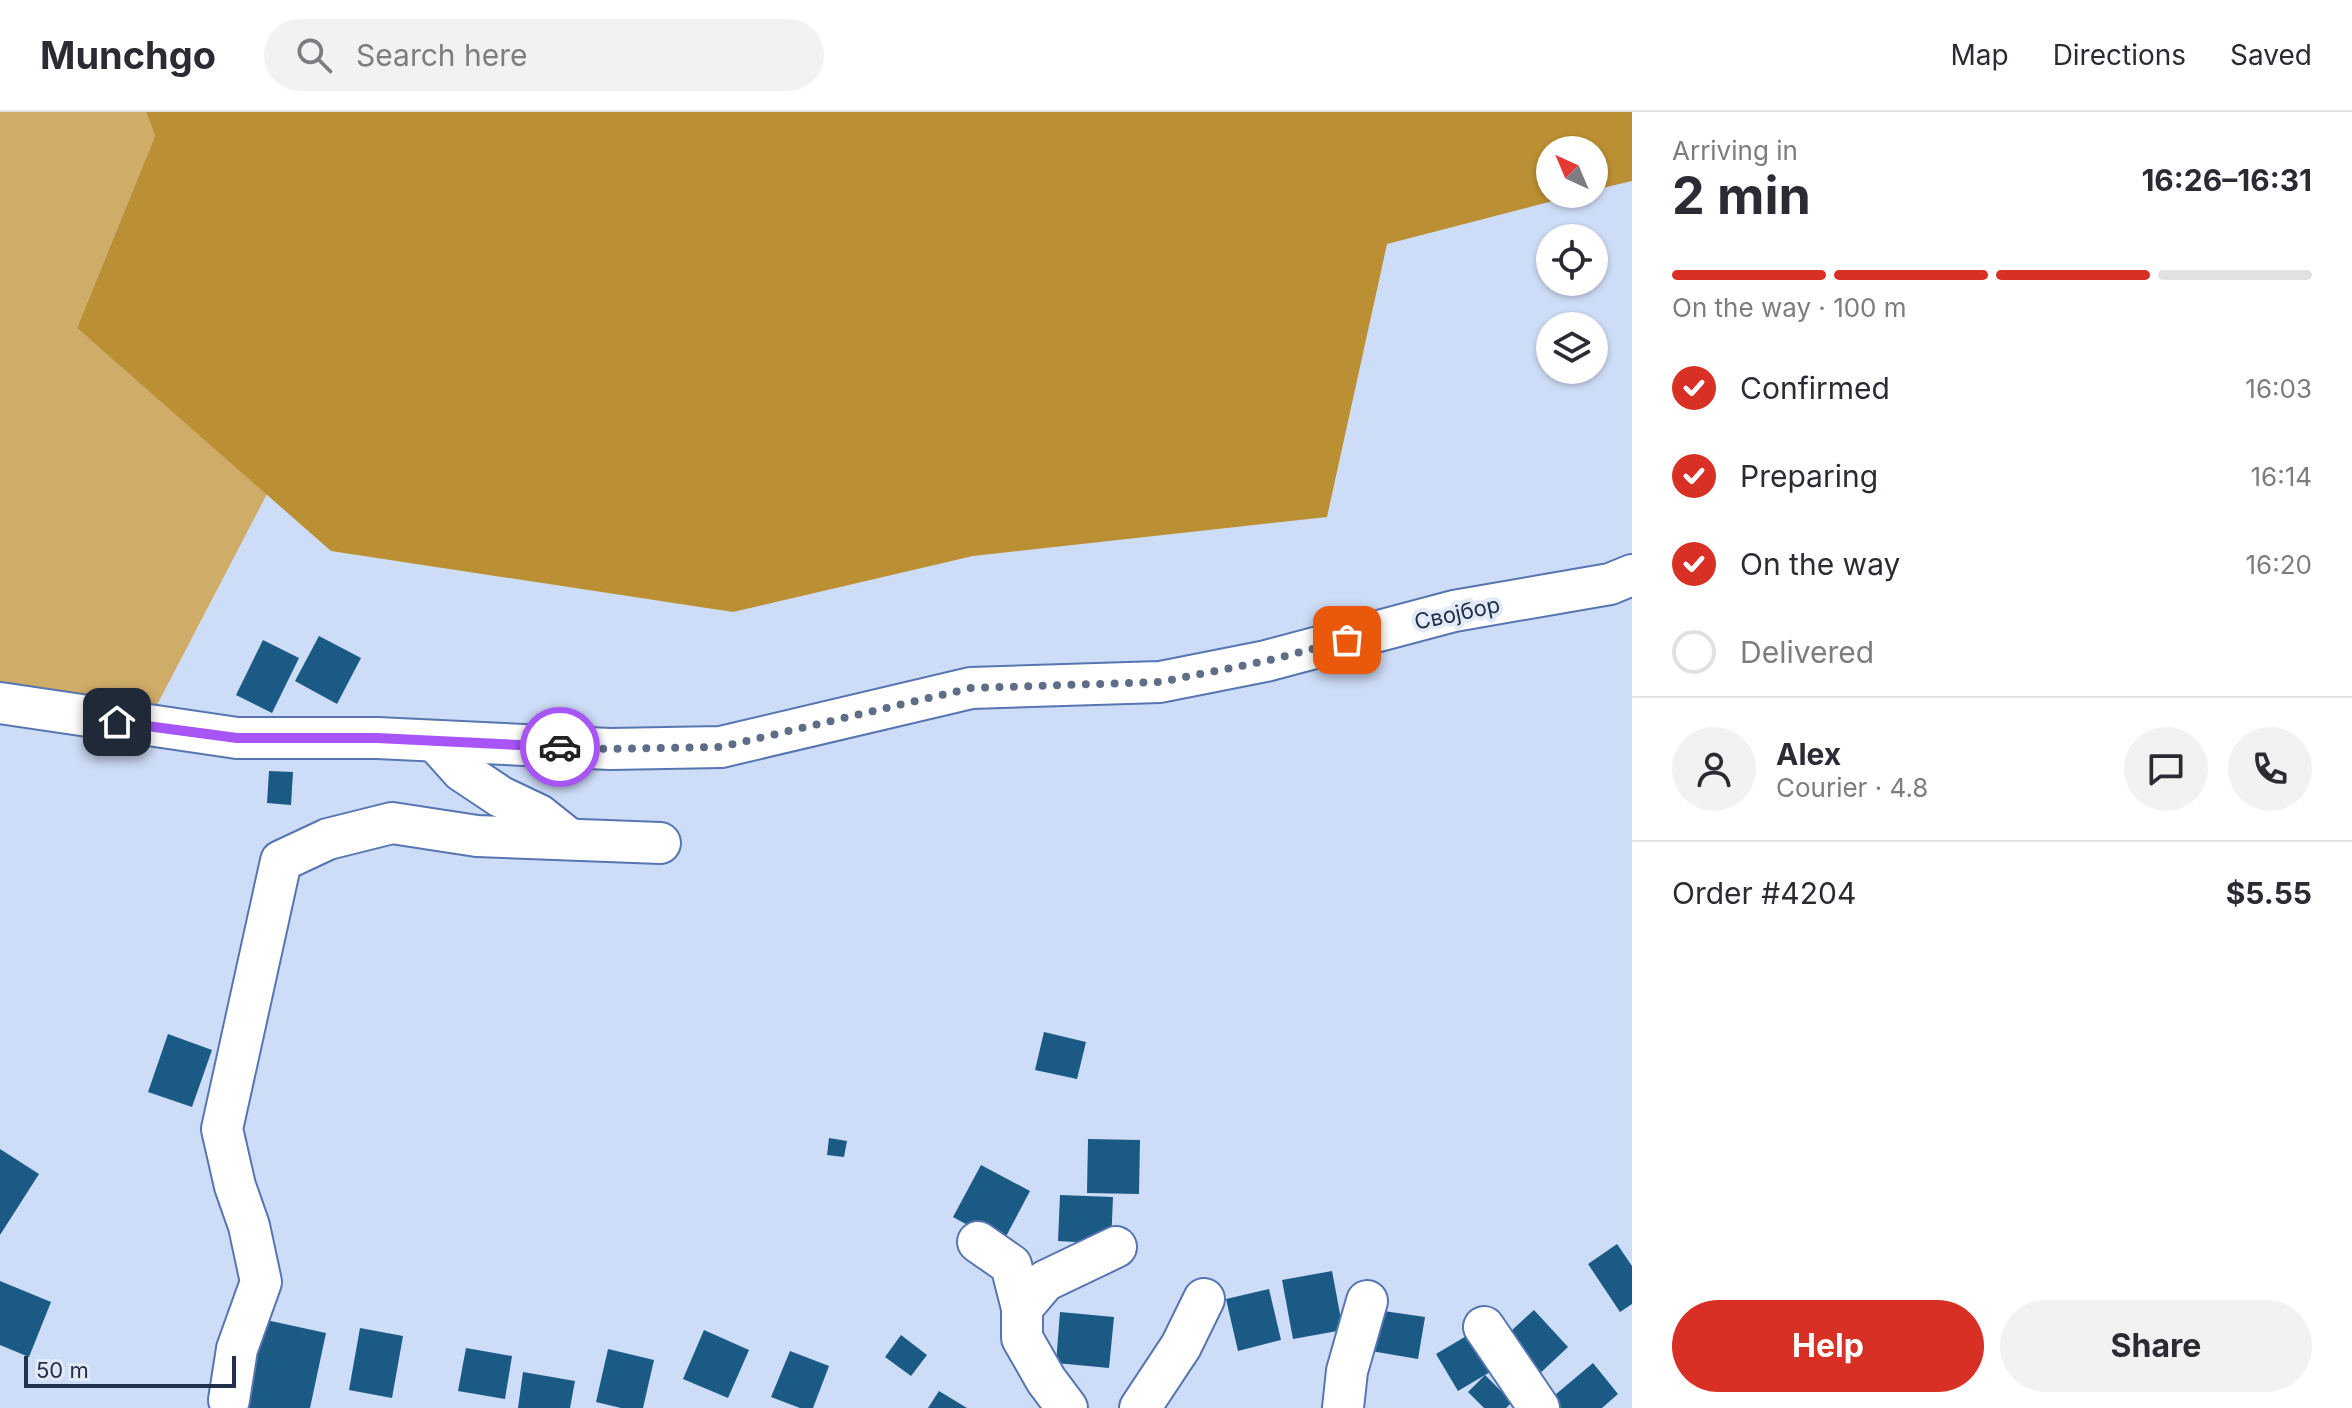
<!DOCTYPE html>
<html lang="en">
<head>
<meta charset="utf-8">
<style>
  body { margin:0; font-family:Inter,sans-serif; background:#f2f2f3; color:#2b2b33; height:100vh; display:flex; flex-direction:column; font-size:30px; white-space:nowrap }
  * { box-sizing:border-box; margin:0 }
  p { font-size:26px; color:#7c7c81 }
  .icon { flex:none; width:44px; height:44px; fill:none; stroke:currentColor; stroke-width:2; stroke-linecap:round; stroke-linejoin:round }
  .map { position:relative; flex:1; overflow:hidden }
  .sheet { display:flex; flex-direction:column; background:#fff; width:720px }
  .sheet>* { flex:none }
  .needle { width:52px; rotate:316deg }
  .tools { position:absolute; left:1536px; top:24px; display:grid; gap:16px }
  .tools a { display:grid; place-items:center; width:72px; height:72px; border-radius:50%; background:#fff; box-shadow:0 2px 6px #0004; font-size:40px }
  .scale { position:absolute; left:24px; bottom:20px; width:212px; box-sizing:border-box; padding-left:8px; border:4px solid #233049; border-top:0; font-size:22px; line-height:28px; white-space:nowrap; color:#233049; -webkit-text-stroke:6px #e2e9f7; paint-order:stroke }
  .pin { position:absolute; display:grid; place-items:center; width:68px; height:68px; color:#fff; margin:-34px; border-radius:16px; box-shadow:0 4px 12px #0006 }
  .courier { position:absolute; display:grid; place-items:center; width:80px; height:80px; margin:-40px; border:6px solid #a855f7; border-radius:50%; background:#fff; color:#222; box-shadow:0 2px 10px #0007 }
  .head em { font-style:normal; font-weight:700 }
  .head div { display:flex; flex-direction:column-reverse }
  .head { display:flex; align-items:center; justify-content:space-between; height:136px; padding:0 40px }
  h1 { font-size:52px; font-weight:700; line-height:60px }
  .bar { display:grid; grid-template-columns:repeat(4,1fr); gap:12px 8px; align-content:center; height:96px; padding:0 40px }
  .bar i { height:10px; border-radius:6px; background:#e1e1e2 }
  .bar .active { background:#d93025 }
  .bar p { grid-column:span 4 }
  .line { display:flex; align-items:center; gap:20px; padding:0 40px; border-top:2px solid #e1e1e2 }
  .line div { flex:1 }
  .round { display:grid; place-items:center; flex:none; width:84px; height:84px; border-radius:42px; background:#f2f2f3 }
  ol { padding:0 40px; list-style:none }
  li { display:flex; align-items:center; gap:24px; height:88px }
  li p { margin-inline-start:auto }
  li .icon { padding:8px; border-radius:50%; background:#d93025; color:#fff; stroke-width:4 }
  li:last-child { color:#7c7c81 }
  li i { width:44px; height:44px; border:4px solid #e1e1e2; border-radius:50% }
  .action { display:flex; gap:16px; margin-top:auto; padding:16px 40px }
  .action a { flex:1; height:92px; border-radius:48px; background:#d93025; color:#fff; font-size:32px; font-weight:700; line-height:92px; text-align:center }
  .action a+a { background:#f2f2f3; color:#2b2b33 }
  header { display:flex; align-items:center; gap:48px; box-sizing:border-box; height:112px; padding:0 40px; background:#fff; border-bottom:2px solid #e1e1e2 }
  header strong { font-size:38px }
  nav { display:flex; gap:44px; margin-inline-start:auto; font-size:28px }
  .search { width:560px; height:72px; background:#f2f2f3; display:flex; align-items:center; gap:20px; box-sizing:border-box; padding:0 28px; border-radius:44px; color:#7c7c81; font-size:30px }
  main { display:flex; flex:1; min-height:0 }
  .map>svg:first-child { display:block }
  .green { fill:#cfac68 }
  .forest { fill:#bb9034 }
  .building { fill:#1a5a85 }
  .lines { fill:none; stroke-linecap:round; stroke-linejoin:round }
  .minor-casing { stroke:#5775b1; stroke-width:44 }
  .minor { stroke:#fff; stroke-width:40 }
  .done { stroke:#5f6d86; stroke-width:8; stroke-dasharray:0 14.4 }
  .route { stroke:#a855f7; stroke-width:10 }
  .labels { text-anchor:middle; stroke-width:8; stroke-linejoin:round; paint-order:stroke }
  .street-label { font-size:22px; fill:#233049; stroke:#e2e9f7 }
</style>
</head>
<body>
<header>
<strong>Munchgo</strong>
<div class="search"><svg class="icon" aria-label="search" viewBox="0 0 24 24"><circle cx="10" cy="10" r="6"/><path d="M15 15l6 6"/></svg>Search here</div>
<nav><a>Map</a><a>Directions</a><a>Saved</a></nav>
</header>
<main>
<div class="map">
<svg width="1632" height="1296" viewBox="0 0 1632 1296">
  <rect width="100%" height="100%" fill="#ceddf7"/>
  <!-- green -->
  <path class="green" d="M 0,0 L 146,0 L 155,24 L 77,216 L 267,382 L 146,614 L 0,591 Z"/>
  <!-- forest -->
  <path class="forest" d="M 146,0 L 1632,0 L 1632,69 L 1594,78 L 1594,38 L 1550,38 L 1550,82 L 1580,82 L 1387,132 L 1327,405 L 973,444 L 733,500 L 331,439 L 77,216 L 155,24 Z"/>
  <!-- building -->
  <g class="building">
    <path d="M 319,524 L 361,546 L 337,592 L 295,569 Z"/>
    <path d="M 263,528 L 299,546 L 272,601 L 236,583 Z"/>
    <path d="M 269,659 L 293,660 L 291,693 L 267,691 Z"/>
    <path d="M 1044,920 L 1086,930 L 1077,967 L 1035,958 Z"/>
    <path d="M 168,922 L 212,938 L 192,995 L 148,980 Z"/>
    <path d="M 829,1026 L 847,1029 L 844,1045 L 827,1043 Z"/>
    <path d="M 1088,1027 L 1140,1028 L 1139,1082 L 1087,1081 Z"/>
    <path d="M 0,1037 L 39,1062 L 0,1123 Z"/>
    <path d="M 981,1053 L 1030,1079 L 1002,1132 L 953,1105 Z"/>
    <path d="M 1060,1083 L 1113,1085 L 1111,1132 L 1058,1129 Z"/>
    <path d="M 1617,1132 L 1632,1154 L 1632,1192 L 1620,1200 L 1588,1152 Z"/>
    <path d="M 1332,1159 L 1343,1218 L 1293,1227 L 1282,1168 Z"/>
    <path d="M 0,1169 L 51,1190 L 29,1245 L 0,1233 Z"/>
    <path d="M 1269,1177 L 1281,1228 L 1238,1239 L 1226,1187 Z"/>
    <path d="M 1377,1198 L 1425,1205 L 1418,1247 L 1371,1239 Z"/>
    <path d="M 1534,1198 L 1568,1235 L 1535,1266 L 1500,1229 Z"/>
    <path d="M 1060,1200 L 1114,1205 L 1109,1256 L 1056,1251 Z"/>
    <path d="M 257,1206 L 326,1221 L 310,1296 L 238,1296 Z"/>
    <path d="M 360,1216 L 403,1224 L 392,1286 L 349,1278 Z"/>
    <path d="M 704,1218 L 749,1238 L 728,1286 L 683,1267 Z"/>
    <path d="M 1473,1220 L 1495,1257 L 1485,1263 L 1512,1290 L 1506,1296 L 1484,1296 L 1468,1280 L 1485,1263 L 1458,1279 L 1436,1242 Z"/>
    <path d="M 901,1223 L 927,1243 L 911,1264 L 885,1245 Z"/>
    <path d="M 466,1236 L 512,1244 L 505,1287 L 458,1279 Z"/>
    <path d="M 608,1237 L 654,1248 L 643,1296 L 621,1296 L 596,1290 Z"/>
    <path d="M 790,1239 L 829,1254 L 813,1296 L 800,1296 L 771,1285 Z"/>
    <path d="M 1593,1251 L 1618,1282 L 1602,1296 L 1555,1296 L 1549,1288 Z"/>
    <path d="M 523,1260 L 575,1269 L 570,1296 L 518,1296 Z"/>
    <path d="M 939,1279 L 967,1296 L 928,1296 Z"/>
  </g>
  <g class="lines">
    <defs>
      <g id="minor">
        <path d="M 0,591 L 237,626 L 377,626 L 610,637 L 721,635 L 971,576 L 1160,570 L 1266,549 L 1454,499 L 1610,472 L 1632,463"/>
        <path d="M 435,629 L 462,659 L 501,685 L 539,703 L 569,727"/>
        <path d="M 978,1130 L 1011,1153 L 1022,1196"/>
        <path d="M 1484,1215 L 1539,1296"/>
        <path d="M 229,1288 L 237,1237 L 261,1170 L 249,1114 L 235,1074 L 222,1017 L 281,749 L 328,727 L 392,711 L 477,724 L 660,731"/>
        <path d="M 1067,1296 L 1046,1268 L 1022,1226 L 1022,1196 L 1045,1169 L 1116,1135"/>
        <path d="M 1140,1296 L 1181,1234 L 1204,1187"/>
        <path d="M 1343,1296 L 1347,1259 L 1367,1189"/>
      </g>
    </defs>
    <!-- minor casing -->
    <use href="#minor" class="minor-casing"/>
    <!-- minor -->
    <use href="#minor" class="minor"/>
  </g>
  <g class="lines">
    <!-- done -->
    <path class="done" d="M 560,635 L 610,637 L 721,635 L 971,576 L 1160,570 L 1266,549 L 1347,528"/>
    <!-- route -->
    <path class="route" d="M 117,610 L 237,626 L 377,626 L 560,635"/>
  </g>
  <g class="labels">
    <!-- street labels -->
    <g class="street-label">
      <text transform="translate(1457 501) rotate(-12)" y="8">Својбор</text>
    </g>
  </g>
</svg>
<div class="tools">
<a><svg class="needle" viewBox="-14 -14 28 28"><path d="M0-13l5 13h-10z" fill="#e53935"/><path d="M0 13l5-13h-10z" fill="#7c7c81"/></svg></a>
<a><svg class="icon" aria-label="locate" viewBox="0 0 24 24"><circle cx="12" cy="12" r="6"/><path d="M12 2v4M12 18v4M2 12h4M18 12h4"/></svg></a>
<a><svg class="icon" aria-label="layers" viewBox="0 0 24 24"><path d="M12 4l9 5-9 5-9-5zM3 14l9 5 9-5"/></svg></a>
</div>
<div class="scale">50 m</div>
<div class="pin" style="left:1347px;top:528px;background:#ea580c"><svg class="icon" aria-label="bag" viewBox="0 0 24 24"><path d="M5 8h14l-1 12H6zM9 8a3 3 0 0 1 6 0"/></svg></div>
<div class="pin" style="left:117px;top:610px;background:#1f2937"><svg class="icon" aria-label="home" viewBox="0 0 24 24"><path d="M3 11l9-7 9 7M6 9v11h12V9"/></svg></div>
<div class="courier" style="left:560px;top:635px"><svg class="icon" aria-label="car" viewBox="0 0 24 24"><path d="M5 17H2v-5l4-1 3-4h7l3 4 3 1v5h-3M9 17h6M6 11h13"/><circle cx="7" cy="17" r="2"/><circle cx="17" cy="17" r="2"/></svg></div>
</div>
<section class="sheet">
<div class="head"><div><h1>2 min</h1><p>Arriving in</p></div><em>16:26–16:31</em></div>
<div class="bar"><i class="active"></i><i class="active"></i><i class="active"></i><i></i><p>On the way · 100 m</p></div>
<ol>
<li><svg class="icon" aria-label="check" viewBox="0 0 24 24"><path d="M5 12l5 5 9-10"/></svg>Confirmed<p>16:03</p></li>
<li><svg class="icon" aria-label="check" viewBox="0 0 24 24"><path d="M5 12l5 5 9-10"/></svg>Preparing<p>16:14</p></li>
<li><svg class="icon" aria-label="check" viewBox="0 0 24 24"><path d="M5 12l5 5 9-10"/></svg>On the way<p>16:20</p></li>
<li><i></i>Delivered</li>
</ol>
<div class="line" style="height:144px"><a class="round"><svg class="icon" aria-label="person" viewBox="0 0 24 24"><circle cx="12" cy="8" r="4"/><path d="M4 21q1-7 8-7t8 7"/></svg></a><div><b>Alex</b><p>Courier · 4.8</p></div><a class="round"><svg class="icon" aria-label="chat" viewBox="0 0 24 24"><path d="M4 5h16v11H9l-5 4z"/></svg></a><a class="round"><svg class="icon" aria-label="phone" viewBox="0 0 24 24"><path d="M5 4h4l2 5-3 2q2 4 5 5l2-3 5 2v4C11 20 4 13 5 4z"/></svg></a></div>
<div class="line" style="height:104px"><div>Order #4204</div><b>$5.55</b></div>
<div class="action"><a>Help</a><a>Share</a></div>
</section>
</main>
</body>
</html>
